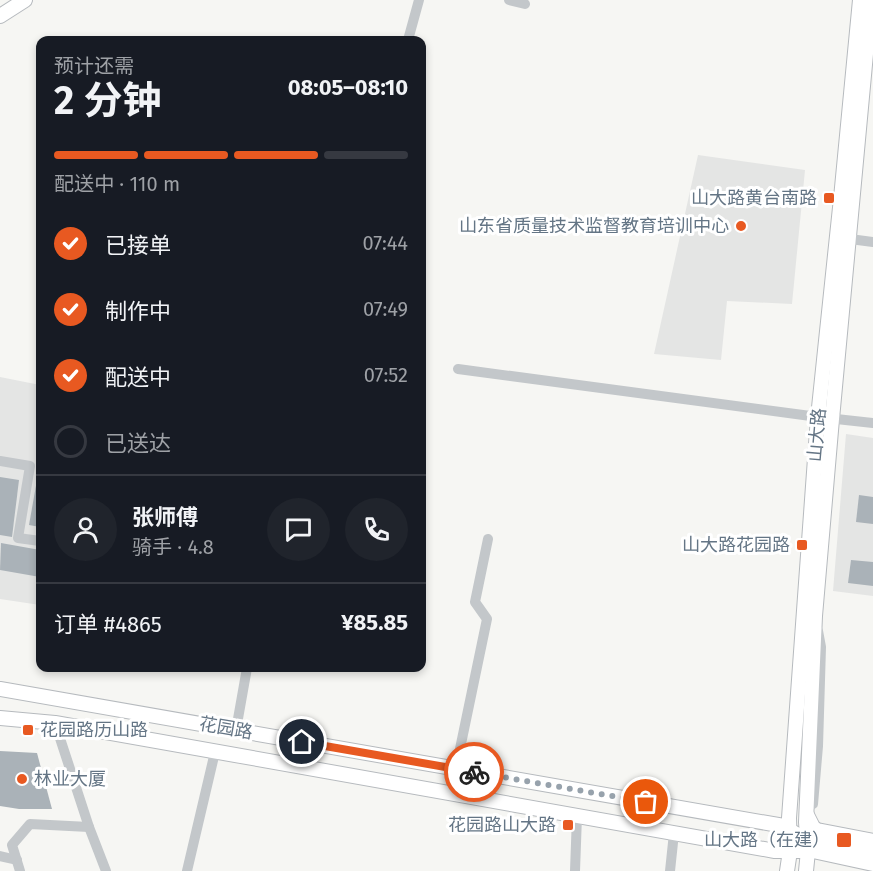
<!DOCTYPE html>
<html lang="zh">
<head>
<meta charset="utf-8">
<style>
  body { margin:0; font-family:"Fira Sans","Noto Sans SC",sans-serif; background:#20242c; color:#f1f3f6; height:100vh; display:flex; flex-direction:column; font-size:22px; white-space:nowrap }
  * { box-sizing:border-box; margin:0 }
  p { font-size:20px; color:#9ea1a6 }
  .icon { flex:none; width:33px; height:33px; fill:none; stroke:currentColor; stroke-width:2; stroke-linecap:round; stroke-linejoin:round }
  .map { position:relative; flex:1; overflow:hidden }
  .details { position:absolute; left:36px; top:36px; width:390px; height:636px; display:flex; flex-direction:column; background:#171b24; border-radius:12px; box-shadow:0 3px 9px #0003 }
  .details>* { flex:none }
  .pin { position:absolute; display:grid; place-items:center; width:51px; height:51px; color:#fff; margin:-26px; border:3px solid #fff; border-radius:50%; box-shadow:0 2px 6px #0007 }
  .courier { position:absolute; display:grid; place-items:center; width:60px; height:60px; margin:-30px; border:4px solid #e85921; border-radius:50%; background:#fff; color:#222; box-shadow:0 2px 8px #0007 }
  .headline em { font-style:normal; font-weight:700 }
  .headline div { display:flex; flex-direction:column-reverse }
  .headline { display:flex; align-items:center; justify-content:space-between; height:102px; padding:0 18px }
  h1 { font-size:39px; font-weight:700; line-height:45px }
  .bar { display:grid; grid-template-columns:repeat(4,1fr); gap:9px 6px; align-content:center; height:72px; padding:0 18px }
  .bar i { height:8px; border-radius:4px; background:#363941 }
  .bar .on { background:#e85921 }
  .bar p { grid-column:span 4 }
  .line { display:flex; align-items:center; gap:15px; padding:0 18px; border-top:2px solid #363941 }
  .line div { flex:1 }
  .round { display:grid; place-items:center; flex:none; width:63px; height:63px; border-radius:32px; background:#20242c }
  ol { padding:0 18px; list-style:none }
  li { display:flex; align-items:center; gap:18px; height:66px }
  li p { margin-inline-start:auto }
  li .icon { padding:6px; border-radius:50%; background:#e85921; color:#fff; stroke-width:4 }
  li:last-child { color:#9ea1a6 }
  li i { width:33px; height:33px; border:3px solid #363941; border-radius:50% }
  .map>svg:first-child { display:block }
  .built { fill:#e4e5e4 }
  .building { fill:#aab2b8 }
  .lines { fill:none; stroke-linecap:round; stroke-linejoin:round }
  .major-casing { stroke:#b6babe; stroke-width:16 }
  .minor { stroke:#c3c7ca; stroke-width:10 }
  .major { stroke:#fff; stroke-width:14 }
  .done { stroke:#97a2ac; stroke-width:6; stroke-dasharray:0 10.8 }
  .route { stroke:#e85921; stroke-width:8 }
  .poi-dot { fill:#e85921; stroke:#fff; stroke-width:2 }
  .labels { text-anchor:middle; stroke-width:6; stroke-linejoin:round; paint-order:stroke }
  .poi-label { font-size:18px; fill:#647585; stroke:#fff; text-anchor:end }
  .street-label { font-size:18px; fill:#647585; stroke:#fff }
</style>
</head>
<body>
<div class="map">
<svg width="873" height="871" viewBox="0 0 873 871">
  <rect width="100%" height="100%" fill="#f6f6f3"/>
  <!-- built -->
  <g class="built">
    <path d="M 698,155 L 805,170 L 792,304 L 727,301 L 721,360 L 654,354 Z"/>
    <path d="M 0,377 L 40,385 L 40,605 L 0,599 Z"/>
    <path d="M 846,434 L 873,438 L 873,596 L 833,591 Z"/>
  </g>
  <!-- building -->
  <g class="building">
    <path d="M 0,477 L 19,480 L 12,537 L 0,535 Z"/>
    <path d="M 37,480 L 40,480 L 40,527 L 29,525 Z"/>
    <path d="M 859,495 L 873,497 L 873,524 L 856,522 Z"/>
    <path d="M 1,543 L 40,550 L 40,577 L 0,570 Z"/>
    <path d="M 851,560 L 873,562 L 873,586 L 848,583 Z"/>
    <path d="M 0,751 L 37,753 L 52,809 L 19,809 L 0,806 Z"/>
  </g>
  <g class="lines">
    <defs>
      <g id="major">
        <path d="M 0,16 L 25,0"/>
        <path d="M 0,689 L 784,826 C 808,846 843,848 873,854"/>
        <path d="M 0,718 L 55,723 L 775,851 L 813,851 L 873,864"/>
        <path d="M 807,815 L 813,827 L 817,830 L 873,841"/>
        <path d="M 787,871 L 790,851 L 789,818 L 818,417 L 841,198 L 860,0"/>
        <path d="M 806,871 L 808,851 L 806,822 L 815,616 L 832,419 L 871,0"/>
      </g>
    </defs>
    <!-- major casing -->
    <use href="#major" class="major-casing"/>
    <!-- minor -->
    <g class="minor">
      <path d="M 509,0 L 525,4"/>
      <path d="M 408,40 L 419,0"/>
      <path d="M 850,239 L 873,242"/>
      <path d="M 458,369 L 818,417 L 873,423"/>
      <path d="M 0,461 L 30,466 L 18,538 L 40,541"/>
      <path d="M 55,723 L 89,827 L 106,871"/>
      <path d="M 236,730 L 247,668"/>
      <path d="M 456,768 L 487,619 L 475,602 L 488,539"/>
      <path d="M 813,804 L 818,746 L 821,647 L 818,631"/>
      <path d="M 0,856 L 17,860"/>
      <path d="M 20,871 L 12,845 L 30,824 L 89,827"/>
      <path d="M 187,871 L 215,752"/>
      <path d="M 575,871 L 577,816"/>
      <path d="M 670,871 L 674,833"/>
    </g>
    <!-- major -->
    <use href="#major" class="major"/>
  </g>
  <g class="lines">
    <!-- done -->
    <path class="done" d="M 474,772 L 646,802"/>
    <!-- route -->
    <path class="route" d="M 302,742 L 474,772"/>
  </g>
  <!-- markers -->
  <g class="poi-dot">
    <rect x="823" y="192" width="12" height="12" rx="3"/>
    <circle cx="741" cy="226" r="6"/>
    <rect x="796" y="539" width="12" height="12" rx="3"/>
    <rect x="22" y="724" width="12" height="12" rx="3"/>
    <circle cx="22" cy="779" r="6"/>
    <rect x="562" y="819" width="12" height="12" rx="3"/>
    <rect x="836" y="832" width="16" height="16" rx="3"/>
  </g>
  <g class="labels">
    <!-- poi labels -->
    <g class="poi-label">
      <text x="817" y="204">山大路黄台南路</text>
      <text x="729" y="232">山东省质量技术监督教育培训中心</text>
      <text x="790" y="551">山大路花园路</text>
      <text x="40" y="736" text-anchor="start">花园路历山路</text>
      <text x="34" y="785" text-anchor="start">林业大厦</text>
      <text x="556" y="831">花园路山大路</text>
      <text x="830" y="846">山大路（在建）</text>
    </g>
    <!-- street labels -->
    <g class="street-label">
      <text transform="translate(817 435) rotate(-85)" y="6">山大路</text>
      <text transform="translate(226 728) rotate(10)" y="6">花园路</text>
    </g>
  </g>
</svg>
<div class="pin" style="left:646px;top:802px;background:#ea580c"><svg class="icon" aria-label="bag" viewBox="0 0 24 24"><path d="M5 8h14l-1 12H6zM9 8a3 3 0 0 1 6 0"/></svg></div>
<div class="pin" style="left:302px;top:742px;background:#1f2937"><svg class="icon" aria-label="home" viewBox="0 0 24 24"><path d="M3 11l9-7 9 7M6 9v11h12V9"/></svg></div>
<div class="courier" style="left:474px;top:772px"><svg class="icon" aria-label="bike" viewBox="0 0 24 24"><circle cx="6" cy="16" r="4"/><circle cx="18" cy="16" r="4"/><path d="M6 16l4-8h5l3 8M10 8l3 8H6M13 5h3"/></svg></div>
<section class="details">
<div class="headline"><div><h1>2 分钟</h1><p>预计还需</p></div><em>08:05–08:10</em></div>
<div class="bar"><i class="on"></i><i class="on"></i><i class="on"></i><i></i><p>配送中 · 110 m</p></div>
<ol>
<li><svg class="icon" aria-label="check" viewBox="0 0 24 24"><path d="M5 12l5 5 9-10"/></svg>已接单<p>07:44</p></li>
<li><svg class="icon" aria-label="check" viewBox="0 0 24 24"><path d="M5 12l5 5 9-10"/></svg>制作中<p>07:49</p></li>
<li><svg class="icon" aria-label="check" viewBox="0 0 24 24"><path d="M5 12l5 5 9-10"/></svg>配送中<p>07:52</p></li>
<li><i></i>已送达</li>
</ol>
<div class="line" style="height:108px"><a class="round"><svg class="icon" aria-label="person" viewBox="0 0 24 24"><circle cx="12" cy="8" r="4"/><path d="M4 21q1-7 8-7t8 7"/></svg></a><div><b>张师傅</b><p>骑手 · 4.8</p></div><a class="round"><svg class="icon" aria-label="chat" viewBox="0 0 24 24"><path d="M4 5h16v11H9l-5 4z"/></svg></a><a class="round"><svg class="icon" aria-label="phone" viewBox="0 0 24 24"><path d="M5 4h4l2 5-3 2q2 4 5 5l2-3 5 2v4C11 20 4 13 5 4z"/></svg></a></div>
<div class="line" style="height:78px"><div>订单 #4865</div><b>¥85.85</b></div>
</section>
</div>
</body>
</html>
